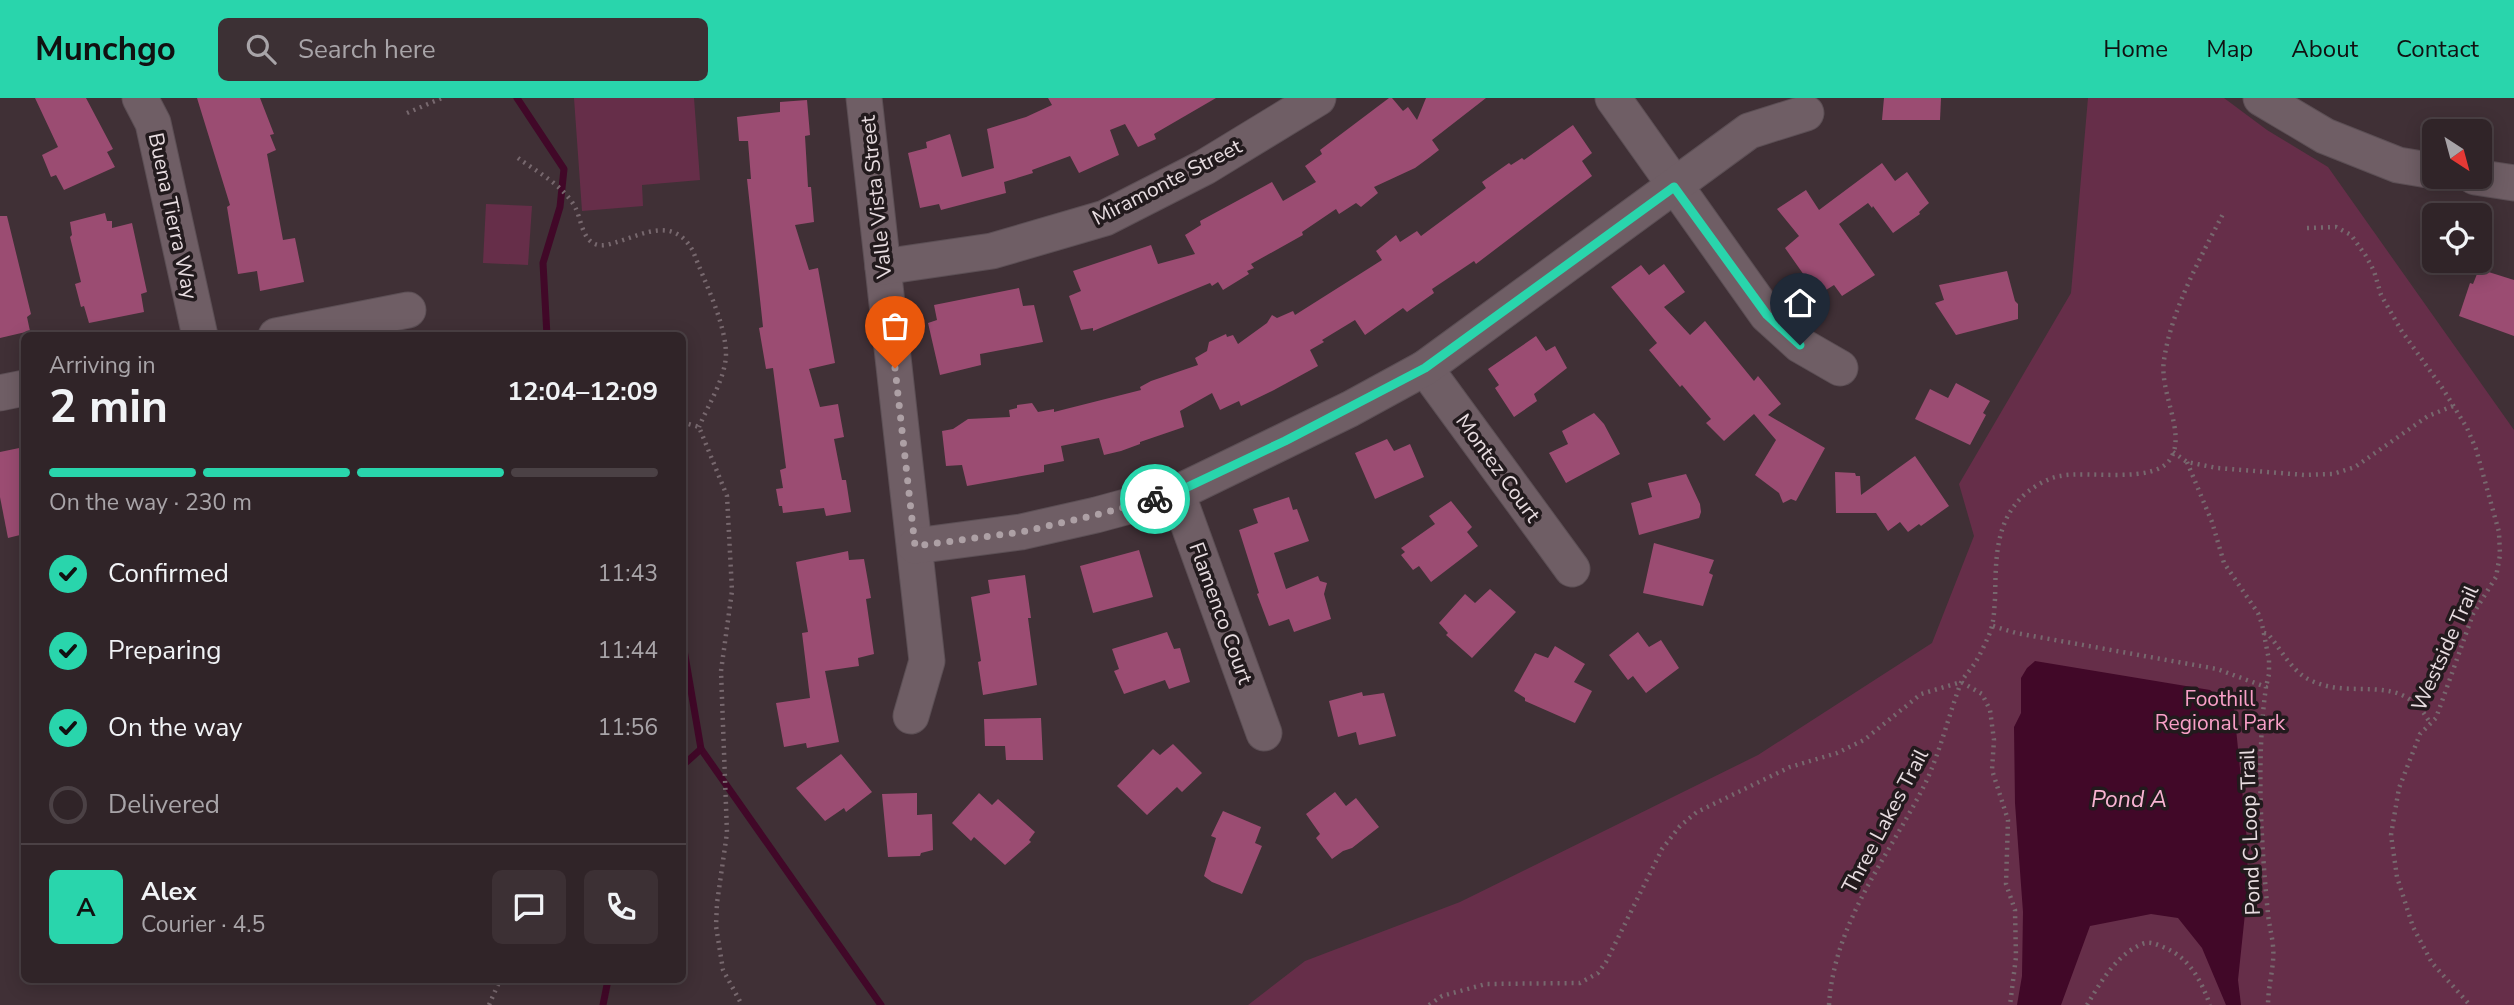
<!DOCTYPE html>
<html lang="en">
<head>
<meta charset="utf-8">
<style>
  body { margin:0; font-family:"Nunito Sans",sans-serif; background:#3c3034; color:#f1f3f6; height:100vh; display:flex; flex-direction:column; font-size:26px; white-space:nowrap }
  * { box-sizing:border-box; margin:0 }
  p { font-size:23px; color:#a8a4a8 }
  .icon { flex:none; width:38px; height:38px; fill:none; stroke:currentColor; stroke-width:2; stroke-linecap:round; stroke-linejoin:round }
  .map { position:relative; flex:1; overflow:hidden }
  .side { position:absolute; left:21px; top:234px; width:665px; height:651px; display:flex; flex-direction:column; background:#302428; border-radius:10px; box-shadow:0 4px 18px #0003,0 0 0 2px #4b4145 }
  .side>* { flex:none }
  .needle { width:46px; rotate:144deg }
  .controls { position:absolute; left:2422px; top:21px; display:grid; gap:14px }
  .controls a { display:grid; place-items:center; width:70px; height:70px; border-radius:10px; background:#302428; box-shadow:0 4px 18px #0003,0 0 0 2px #4b4145; font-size:35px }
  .pin { position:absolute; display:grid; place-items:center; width:60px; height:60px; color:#fff; margin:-72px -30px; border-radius:50% 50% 50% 0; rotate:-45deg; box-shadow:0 0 7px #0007 }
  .pin .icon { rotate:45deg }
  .courier { position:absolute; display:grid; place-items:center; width:70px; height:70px; margin:-35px; border:5px solid #29d5ac; border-radius:50%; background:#fff; color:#222; box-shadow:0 2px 9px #0007 }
  .summary em { font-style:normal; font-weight:700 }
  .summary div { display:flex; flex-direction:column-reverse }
  .summary { display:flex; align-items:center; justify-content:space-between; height:119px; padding:0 28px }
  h1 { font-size:46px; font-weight:700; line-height:52px }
  .bar { display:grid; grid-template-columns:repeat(4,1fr); gap:10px 7px; align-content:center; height:84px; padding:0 28px }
  .bar i { height:9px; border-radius:5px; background:#4b4145 }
  .bar .current { background:#29d5ac }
  .bar p { grid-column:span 4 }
  .line { display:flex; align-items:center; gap:18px; padding:0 28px; border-top:2px solid #4b4145 }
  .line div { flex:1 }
  .round { display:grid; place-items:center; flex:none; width:74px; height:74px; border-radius:10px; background:#3c3034 }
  ol { padding:0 28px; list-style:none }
  li { display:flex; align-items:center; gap:21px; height:77px }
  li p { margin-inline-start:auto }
  li .icon { padding:7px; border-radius:50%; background:#29d5ac; color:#111; stroke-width:4 }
  li:last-child { color:#a8a4a8 }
  li i { width:38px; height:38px; border:4px solid #4b4145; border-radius:50% }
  header { display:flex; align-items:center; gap:42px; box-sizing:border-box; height:98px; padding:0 35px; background:#29d5ac; color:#111 }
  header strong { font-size:33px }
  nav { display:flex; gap:38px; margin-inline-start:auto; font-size:24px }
  .search { width:490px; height:63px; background:#3c3034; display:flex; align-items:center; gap:18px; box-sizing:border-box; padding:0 24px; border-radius:10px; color:#a8a4a8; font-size:26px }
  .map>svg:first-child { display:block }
  .green { fill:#662e49 }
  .water { fill:#410828 }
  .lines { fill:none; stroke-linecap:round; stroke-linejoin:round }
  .stream { stroke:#410828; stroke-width:7 }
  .building { fill:#9b4c72 }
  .minor-casing { stroke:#5c4f55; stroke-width:37 }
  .path { stroke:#77686e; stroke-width:4.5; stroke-dasharray:2 5; stroke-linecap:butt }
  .minor { stroke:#6f5e65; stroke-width:35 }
  .done { stroke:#ada0a5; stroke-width:7; stroke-dasharray:0 12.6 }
  .route { stroke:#29d5ac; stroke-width:9 }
  .labels { text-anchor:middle; stroke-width:7; stroke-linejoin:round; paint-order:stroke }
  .street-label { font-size:21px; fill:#e8dde1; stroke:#221a1d }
  .park-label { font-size:21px; fill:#f89fc7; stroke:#221a1d }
  .water-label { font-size:23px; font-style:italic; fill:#f9b4d2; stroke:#221a1d }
</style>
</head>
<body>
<header>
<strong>Munchgo</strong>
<div class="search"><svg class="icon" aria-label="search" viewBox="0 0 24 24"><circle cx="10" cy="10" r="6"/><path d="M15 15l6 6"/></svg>Search here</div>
<nav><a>Home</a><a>Map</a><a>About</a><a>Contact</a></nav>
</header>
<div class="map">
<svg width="2514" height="907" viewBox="0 0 2514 907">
  <rect width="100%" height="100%" fill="#403036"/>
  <!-- green -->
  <g class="green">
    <path d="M 574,0 L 694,0 L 700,82 L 642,87 L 643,108 L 582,113 Z"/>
    <path d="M 2088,0 L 2224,0 L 2267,32 L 2328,69 L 2514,332 L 2514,907 L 1242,907 L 1248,907 L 1305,863 L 1460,804 L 1758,657 L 1932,545 L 1974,438 L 1959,386 L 2071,195 Z"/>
    <path d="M 486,106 L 532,108 L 528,167 L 483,165 Z"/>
  </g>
  <!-- water -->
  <path class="water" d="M 2035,563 L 2210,592 L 2234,610 L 2247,742 L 2248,787 L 2238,882 L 2241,907 L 2226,907 L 2202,850 L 2178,820 L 2151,816 L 2090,828 L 2061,907 L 2017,907 L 2022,878 L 2023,814 L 2015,705 L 2014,629 L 2021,615 L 2021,580 L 2027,570 Z"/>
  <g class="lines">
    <!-- stream -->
    <g class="stream">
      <path d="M 517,0 L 564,71 L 560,109 L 543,165 L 547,238"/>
      <path d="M 682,540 L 701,651 L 881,907"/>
      <path d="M 682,668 L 701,651"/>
      <path d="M 603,907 L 608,882"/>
    </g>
  </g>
  <!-- building -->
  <g class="building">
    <path d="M 35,0 L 86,0 L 113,51 L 107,54 L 115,69 L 64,92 L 56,77 L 51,79 L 42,57 L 58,49 Z"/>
    <path d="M 197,0 L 260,0 L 274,36 L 270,37 L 276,52 L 267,56 L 283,142 L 295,140 L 304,184 L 260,193 L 257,173 L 238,176 L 227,109 L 230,107 Z"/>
    <path d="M 1048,0 L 1216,0 L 1154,36 L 1156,41 L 1138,49 L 1125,26 L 1110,32 L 1119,57 L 1079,75 L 1070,58 L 1032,72 L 1033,75 L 1004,84 L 1006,95 L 941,112 L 939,106 L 920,110 L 908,55 L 927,50 L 926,44 L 950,36 L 962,79 L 994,70 L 987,31 L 1026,19 L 1052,7 Z"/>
    <path d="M 1389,0 L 1392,0 L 1403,13 L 1408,9 L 1417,22 L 1426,0 L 1486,0 L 1432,42 L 1439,52 L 1430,59 L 1415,70 L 1374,89 L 1378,95 L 1361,109 L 1356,105 L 1339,116 L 1336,111 L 1302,134 L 1303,137 L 1251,166 L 1254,170 L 1247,173 L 1249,176 L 1223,192 L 1218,184 L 1212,188 L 1210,185 L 1093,233 L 1093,230 L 1081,232 L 1069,198 L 1081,193 L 1073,173 L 1151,147 L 1158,166 L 1195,156 L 1185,137 L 1201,127 L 1200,123 L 1272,84 L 1283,103 L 1316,84 L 1305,68 L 1322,56 L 1320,52 Z"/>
    <path d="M 1884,0 L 1941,0 L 1940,22 L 1882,22 Z"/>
    <path d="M 807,2 L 810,37 L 805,38 L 808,89 L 811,89 L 814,124 L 795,127 L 809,172 L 818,170 L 835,265 L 809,271 L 820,309 L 838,306 L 844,339 L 834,341 L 842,382 L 846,382 L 851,414 L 826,418 L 824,410 L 783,415 L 782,408 L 779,408 L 776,391 L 783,390 L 780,372 L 786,370 L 773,270 L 766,271 L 759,230 L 763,229 L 747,81 L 751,81 L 748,43 L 739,43 L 737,19 L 780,14 L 780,4 Z"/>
    <path d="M 1573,27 L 1592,55 L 1582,63 L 1592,78 L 1476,166 L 1474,163 L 1432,191 L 1434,195 L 1407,214 L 1403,210 L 1365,237 L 1355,222 L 1322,242 L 1324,244 L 1310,252 L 1318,268 L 1274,292 L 1241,308 L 1239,303 L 1220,312 L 1212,295 L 1180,313 L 1184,329 L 1140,344 L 1140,346 L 1121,353 L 1104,357 L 1099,340 L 1061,348 L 1064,363 L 1044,367 L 1044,374 L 967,388 L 962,367 L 946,368 L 942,333 L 953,331 L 968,321 L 1010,319 L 1009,312 L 1017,310 L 1017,307 L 1032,305 L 1038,314 L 1054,311 L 1054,314 L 1141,292 L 1140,289 L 1151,283 L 1198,267 L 1195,260 L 1207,253 L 1209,244 L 1226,236 L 1227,239 L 1233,237 L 1238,246 L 1267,225 L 1272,217 L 1277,220 L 1293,213 L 1295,217 L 1382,162 L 1376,153 L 1396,137 L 1400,144 L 1417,133 L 1421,138 L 1486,90 L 1482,84 L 1509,65 L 1511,67 L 1522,60 L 1524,62 Z"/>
    <path d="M 1882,65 L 1895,83 L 1907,74 L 1929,105 L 1919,114 L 1920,116 L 1893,135 L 1873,108 L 1872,110 L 1868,105 L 1839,126 L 1875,177 L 1842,198 L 1834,187 L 1818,197 L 1785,150 L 1799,138 L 1777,111 L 1806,92 L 1819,112 Z"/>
    <path d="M 105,115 L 107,123 L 112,123 L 112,130 L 132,125 L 147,194 L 141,196 L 144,214 L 89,225 L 84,208 L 81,209 L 75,186 L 81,184 L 70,139 L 72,137 L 70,124 Z"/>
    <path d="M 0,118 L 7,118 L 31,216 L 27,219 L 30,233 L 0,240 Z"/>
    <path d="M 1664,166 L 1685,194 L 1664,209 L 1690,237 L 1705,223 L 1754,283 L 1758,278 L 1781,306 L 1768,317 L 1825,350 L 1796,403 L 1791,401 L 1783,405 L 1779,395 L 1755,377 L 1776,342 L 1754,316 L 1724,343 L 1706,325 L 1711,321 L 1682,287 L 1680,289 L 1649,252 L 1657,245 L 1611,189 L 1641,167 L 1649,177 Z"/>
    <path d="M 2479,171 L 2514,182 L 2514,238 L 2459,218 L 2470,185 L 2473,186 Z"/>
    <path d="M 2007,173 L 2015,203 L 2018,206 L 2018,221 L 1956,237 L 1935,205 L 1944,202 L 1939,187 Z"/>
    <path d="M 1019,190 L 1023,208 L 1034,207 L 1043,244 L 980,256 L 981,267 L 940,277 L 928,225 L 937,222 L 934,207 Z"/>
    <path d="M 1536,238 L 1546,253 L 1555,248 L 1567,270 L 1534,296 L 1537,303 L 1514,319 L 1495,290 L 1499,287 L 1488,271 Z"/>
    <path d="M 1956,285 L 1990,303 L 1983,315 L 1986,317 L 1970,347 L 1915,321 L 1930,291 L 1948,300 Z"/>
    <path d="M 1594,315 L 1604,326 L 1620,356 L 1566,385 L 1549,355 L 1568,346 L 1562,333 Z"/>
    <path d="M 1387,341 L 1394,353 L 1410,346 L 1424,379 L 1375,401 L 1355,355 Z"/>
    <path d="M 24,349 L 24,436 L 8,440 L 0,399 L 0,354 Z"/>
    <path d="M 1915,358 L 1949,408 L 1921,428 L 1919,426 L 1908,434 L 1900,424 L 1888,433 L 1876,415 L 1836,415 L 1835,374 L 1855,375 L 1856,378 L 1860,378 L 1861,397 Z"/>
    <path d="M 1686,376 L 1700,406 L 1701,414 L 1699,420 L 1639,437 L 1631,405 L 1652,399 L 1648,385 Z"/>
    <path d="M 1289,399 L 1293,412 L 1297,411 L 1309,443 L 1274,455 L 1286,491 L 1318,478 L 1320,483 L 1327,485 L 1324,496 L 1331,521 L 1294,534 L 1289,521 L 1269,528 L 1257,496 L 1259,495 L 1239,432 L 1258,425 L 1253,411 Z"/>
    <path d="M 1451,403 L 1472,429 L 1467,434 L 1478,448 L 1431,484 L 1419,468 L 1413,472 L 1401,457 L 1405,454 L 1401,450 L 1435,426 L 1429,418 Z"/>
    <path d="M 1654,445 L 1714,462 L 1709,475 L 1713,477 L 1703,508 L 1643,495 Z"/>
    <path d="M 1139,452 L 1153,499 L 1093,515 L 1080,468 Z"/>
    <path d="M 848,453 L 849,462 L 864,461 L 871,500 L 866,501 L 874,556 L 858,560 L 859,568 L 825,573 L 839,644 L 807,650 L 806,645 L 784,649 L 776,605 L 810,600 L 802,535 L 808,534 L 796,464 Z"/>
    <path d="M 1025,477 L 1031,520 L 1028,520 L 1037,587 L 983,597 L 978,564 L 981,563 L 971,499 L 990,495 L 988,482 Z"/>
    <path d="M 1490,491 L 1516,514 L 1472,560 L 1446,537 L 1448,535 L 1439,525 L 1465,496 L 1475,505 Z"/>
    <path d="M 1167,534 L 1174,551 L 1180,550 L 1190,584 L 1169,591 L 1165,582 L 1124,596 L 1114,573 L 1119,571 L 1112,551 Z"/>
    <path d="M 1638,534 L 1649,549 L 1661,542 L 1679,570 L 1646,595 L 1633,578 L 1628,582 L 1609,557 Z"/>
    <path d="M 1555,548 L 1585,566 L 1574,584 L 1592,593 L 1575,625 L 1525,603 L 1525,600 L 1514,593 L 1535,555 L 1548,560 Z"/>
    <path d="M 1362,594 L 1363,598 L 1384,595 L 1396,638 L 1359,647 L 1356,634 L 1338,639 L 1329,603 Z"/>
    <path d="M 1041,620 L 1043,662 L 1006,662 L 1005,648 L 985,648 L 984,621 Z"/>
    <path d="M 1173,646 L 1202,675 L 1182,694 L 1177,689 L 1147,717 L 1117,688 L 1153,651 L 1160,657 Z"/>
    <path d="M 841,656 L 872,694 L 846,714 L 844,710 L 825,723 L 796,690 Z"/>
    <path d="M 1335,694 L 1346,708 L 1356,700 L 1379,729 L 1352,750 L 1343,753 L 1332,761 L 1316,740 L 1320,736 L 1306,716 Z"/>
    <path d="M 917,695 L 917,717 L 932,716 L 933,752 L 921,755 L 920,758 L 888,759 L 882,696 Z"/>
    <path d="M 979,695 L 992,707 L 998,701 L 1035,734 L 1029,742 L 1031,744 L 1005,767 L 974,739 L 971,743 L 952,725 Z"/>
    <path d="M 1223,713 L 1261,729 L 1255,745 L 1262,748 L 1242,796 L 1212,784 L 1204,778 L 1216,740 L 1211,738 Z"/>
  </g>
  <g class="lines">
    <defs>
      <g id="minor">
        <path d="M 140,0 L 153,25 L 200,238"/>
        <path d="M 864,0 L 927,563 L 911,618"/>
        <path d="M 1613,0 L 1767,217 L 1800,247 L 1840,270"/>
        <path d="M 2261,0 L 2325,38 L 2398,67 L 2434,73"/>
        <path d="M 2475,79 L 2514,85"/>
        <path d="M 883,169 L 992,153 L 1105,120 L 1205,69 L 1318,0"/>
        <path d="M 276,238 L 408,212"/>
        <path d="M 1425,270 L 1572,471"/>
        <path d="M 0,295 L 24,290"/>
        <path d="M 1177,395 L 1264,635"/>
        <path d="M 915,448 L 1021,434 L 1096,417 L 1177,395 L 1350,311 L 1425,270 L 1749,33 L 1806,15"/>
      </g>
    </defs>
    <!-- minor casing -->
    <use href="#minor" class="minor-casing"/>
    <!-- path -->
    <g class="path">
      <path d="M 407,15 L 442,0"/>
      <path d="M 518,60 C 537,74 563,87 575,109 C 581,120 582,141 595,146 C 602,149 610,146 617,144 C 646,135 674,119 693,153 C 704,183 726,225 726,257 C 725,281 708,307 699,329"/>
      <path d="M 2307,130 L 2336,129 L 2351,137 L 2366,158 L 2374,173 L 2381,197 L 2401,232 L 2443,291 L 2467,330 L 2476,351 L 2499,434 L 2500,457 L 2496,479 L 2473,516 L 2436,620 L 2420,636 L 2399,690 L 2391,737 L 2397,779 L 2413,829 L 2432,865 L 2470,907"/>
      <path d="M 682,324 L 699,329 L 727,398 L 732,493 L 721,573 L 727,735 L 717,805 L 716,828 L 723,872 L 742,907"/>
      <path d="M 2173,354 L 2187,364 L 2217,370 L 2305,377 L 2333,376 L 2355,369 L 2428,318 L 2453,308"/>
      <path d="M 2187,364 L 2212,424 L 2224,465 L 2258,515 L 2262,526 L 2269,562 L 2269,576 L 2266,589"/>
      <path d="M 1993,528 L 2016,535 L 2217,571 L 2266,589 C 2256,660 2261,745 2268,816 C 2269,827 2272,837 2273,848 C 2275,867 2268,887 2268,907"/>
      <path d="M 2264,535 L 2268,536 C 2280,550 2291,572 2308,581 C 2353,605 2400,570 2430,625"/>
      <path d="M 489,907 L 500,882"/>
      <path d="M 1429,907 L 1442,898 L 1486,886 L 1580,885 L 1598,875 L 1606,864 L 1662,751 L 1680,728 L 1697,714 L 1790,669 L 1837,655 L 1864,642 L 1921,596 L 1961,584 L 1982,596 L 1990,612 L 1994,642 L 1992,672 L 2008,722 L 2006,786 L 2015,812 L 2016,859 L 2010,907"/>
      <path d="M 1829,907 C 1834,824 1889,758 1925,686 C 1940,654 1948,620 1960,587 C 1963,579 1970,573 1975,565 C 1980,557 1985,546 1989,537 C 1994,525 1994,514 1995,501 C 1996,467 1994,428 2020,401 C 2029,391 2047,380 2060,378 C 2089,372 2155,387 2171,360 C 2186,334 2159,294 2164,262 C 2171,213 2200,160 2223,116"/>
      <path d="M 2087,907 C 2100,885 2116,857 2142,846 C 2149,843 2156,846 2163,849 C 2189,859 2201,882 2210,907"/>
    </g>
    <!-- minor -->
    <use href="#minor" class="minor"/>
  </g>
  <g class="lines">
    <!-- done -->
    <path class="done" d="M 895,270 L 915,448 L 1021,434 L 1096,417 L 1155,401"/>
    <!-- route -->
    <path class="route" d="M 1155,401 L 1177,394 L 1285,343 L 1425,270 L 1674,89 L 1767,217 L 1800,247"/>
  </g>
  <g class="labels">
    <!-- street labels -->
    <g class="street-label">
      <text transform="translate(1167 84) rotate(-27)" y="7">Miramonte Street</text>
      <text transform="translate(876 99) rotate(-96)" y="7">Valle Vista Street</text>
      <text transform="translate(173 118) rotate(78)" y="7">Buena Tierra Way</text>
      <text transform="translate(1498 370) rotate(54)" y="7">Montez Court</text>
      <text transform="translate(1221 515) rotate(70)" y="7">Flamenco Court</text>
      <text transform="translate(2445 550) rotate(-66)" y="7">Westside Trail</text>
      <text transform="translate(1885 723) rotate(-62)" y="7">Three Lakes Trail</text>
      <text transform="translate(2250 734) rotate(-92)" y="7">Pond C Loop Trail</text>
    </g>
    <!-- park labels -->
    <g class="park-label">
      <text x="2220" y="608">Foothill<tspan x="2220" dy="24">Regional Park</tspan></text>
    </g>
    <!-- water labels -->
    <g class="water-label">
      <text x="2129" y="709">Pond A</text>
    </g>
  </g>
</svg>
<div class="controls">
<a><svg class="needle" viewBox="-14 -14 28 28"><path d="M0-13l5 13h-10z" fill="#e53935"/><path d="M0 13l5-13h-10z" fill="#a8a4a8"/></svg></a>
<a><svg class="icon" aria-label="locate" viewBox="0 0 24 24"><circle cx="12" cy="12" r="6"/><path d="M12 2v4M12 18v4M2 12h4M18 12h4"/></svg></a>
</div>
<div class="pin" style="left:895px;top:270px;background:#ea580c"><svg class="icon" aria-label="bag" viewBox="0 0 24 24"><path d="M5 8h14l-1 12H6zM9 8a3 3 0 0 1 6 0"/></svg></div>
<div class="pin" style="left:1800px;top:247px;background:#1f2937"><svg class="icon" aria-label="home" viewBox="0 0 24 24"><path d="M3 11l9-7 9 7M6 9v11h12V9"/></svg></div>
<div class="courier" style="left:1155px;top:401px"><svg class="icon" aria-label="bike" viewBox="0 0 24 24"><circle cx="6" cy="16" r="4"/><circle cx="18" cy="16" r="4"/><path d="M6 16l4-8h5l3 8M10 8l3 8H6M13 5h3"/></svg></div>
<section class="side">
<div class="summary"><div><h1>2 min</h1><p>Arriving in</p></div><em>12:04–12:09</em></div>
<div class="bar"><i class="current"></i><i class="current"></i><i class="current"></i><i></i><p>On the way · 230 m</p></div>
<ol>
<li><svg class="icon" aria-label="check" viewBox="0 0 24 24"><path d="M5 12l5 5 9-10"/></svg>Confirmed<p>11:43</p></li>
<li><svg class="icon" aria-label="check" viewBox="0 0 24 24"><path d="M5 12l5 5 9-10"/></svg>Preparing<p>11:44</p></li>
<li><svg class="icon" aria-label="check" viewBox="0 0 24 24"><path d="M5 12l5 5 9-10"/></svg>On the way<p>11:56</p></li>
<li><i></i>Delivered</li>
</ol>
<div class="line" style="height:126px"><b class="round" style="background:#29d5ac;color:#111">A</b><div><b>Alex</b><p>Courier · 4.5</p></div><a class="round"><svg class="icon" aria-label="chat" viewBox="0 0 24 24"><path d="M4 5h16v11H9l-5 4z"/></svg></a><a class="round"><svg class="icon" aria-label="phone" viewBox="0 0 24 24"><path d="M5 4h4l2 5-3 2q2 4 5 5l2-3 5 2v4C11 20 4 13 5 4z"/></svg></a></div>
</section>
</div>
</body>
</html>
